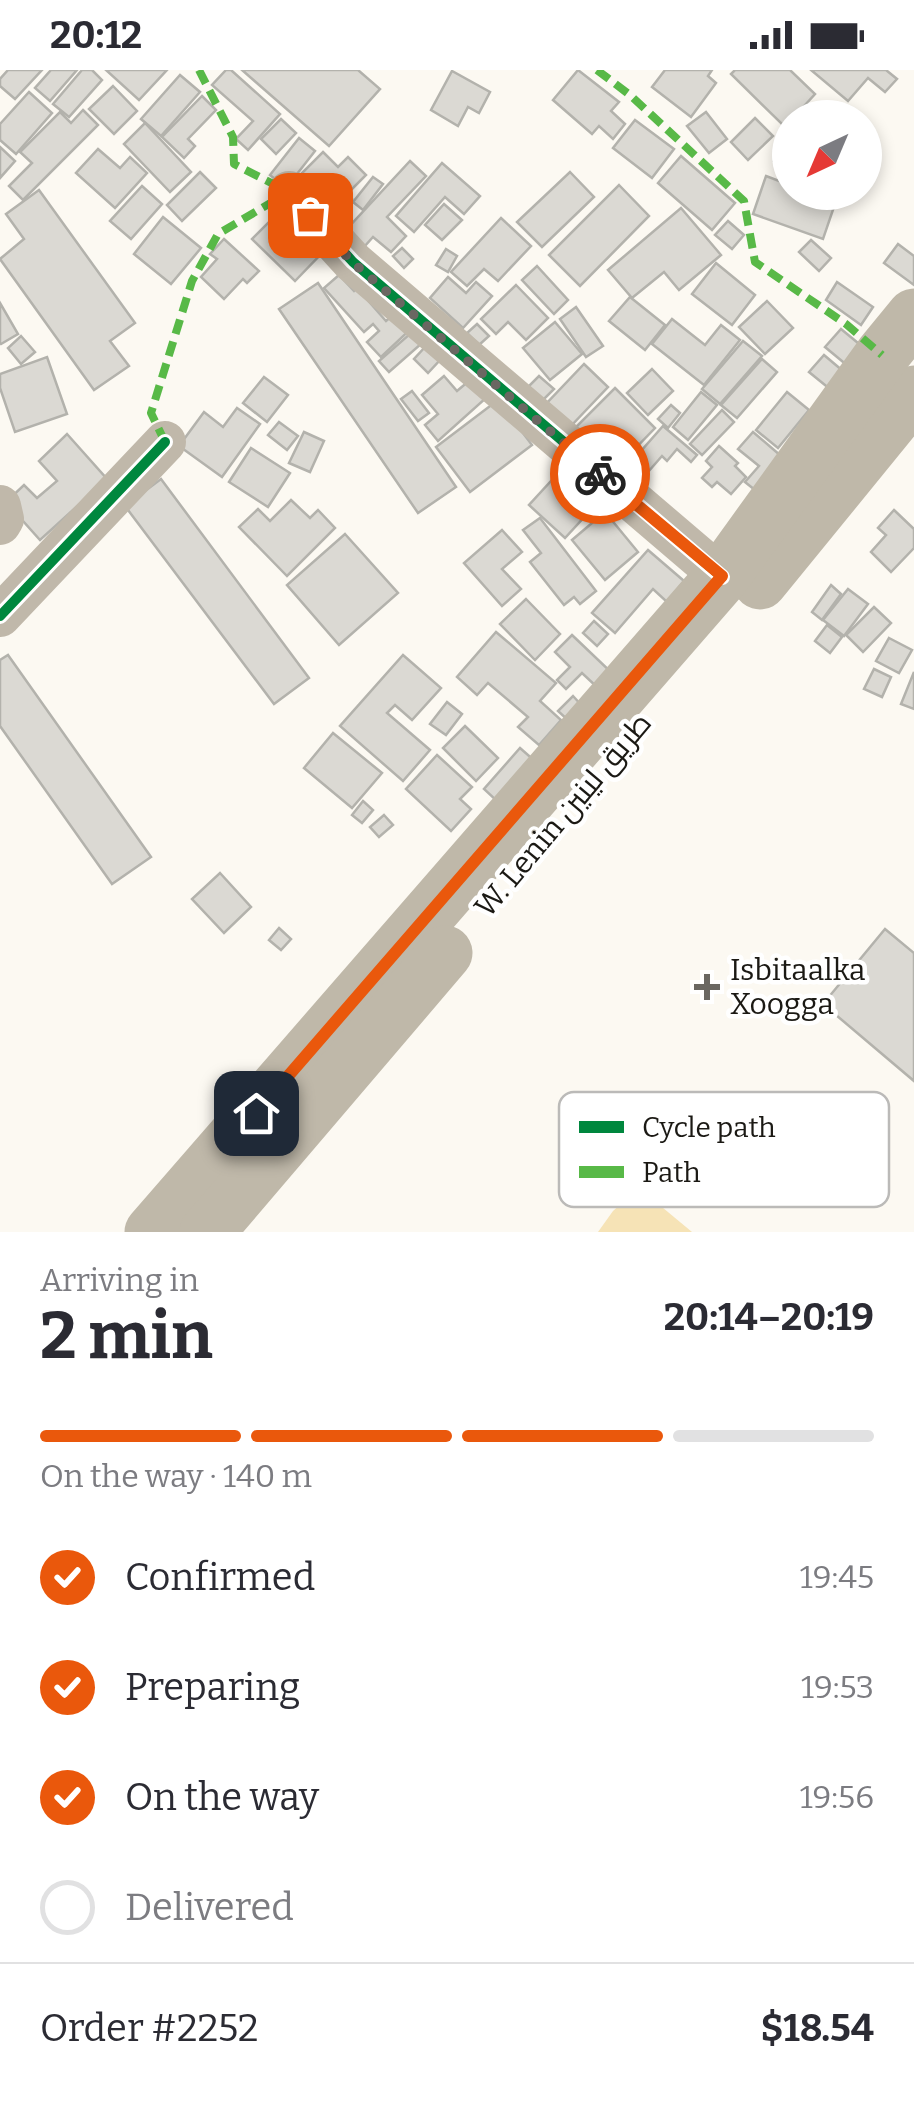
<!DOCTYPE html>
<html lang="en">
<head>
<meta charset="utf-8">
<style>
  body { margin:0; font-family:Bitter,Cairo,serif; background:#f2f2f3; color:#2b2b33; height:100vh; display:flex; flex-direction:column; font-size:38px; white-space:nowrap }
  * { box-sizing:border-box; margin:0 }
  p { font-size:32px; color:#7c7c81 }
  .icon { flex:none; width:55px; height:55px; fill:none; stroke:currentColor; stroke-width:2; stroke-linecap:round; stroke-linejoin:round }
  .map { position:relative; height:1162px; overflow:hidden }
  .sheet { display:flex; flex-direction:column; background:#fff; flex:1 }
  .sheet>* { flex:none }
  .needle { width:65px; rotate:224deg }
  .fabs { position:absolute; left:772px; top:30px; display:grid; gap:20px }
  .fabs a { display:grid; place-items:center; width:110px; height:110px; border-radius:50%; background:#fff; box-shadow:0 5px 15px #0003; font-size:50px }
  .pin { position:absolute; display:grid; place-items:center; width:85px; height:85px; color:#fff; margin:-42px; border-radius:20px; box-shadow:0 5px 15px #0006 }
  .courier { position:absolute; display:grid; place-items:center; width:100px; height:100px; margin:-50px; border:8px solid #ea580c; border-radius:50%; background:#fff; color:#222; box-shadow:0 2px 12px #0007 }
  .overview em { font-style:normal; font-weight:700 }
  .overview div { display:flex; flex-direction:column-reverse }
  .overview { display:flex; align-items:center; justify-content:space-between; height:170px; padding:0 40px }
  h1 { font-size:65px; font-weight:700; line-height:75px }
  .bar { display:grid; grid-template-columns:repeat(4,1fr); gap:15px 10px; align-content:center; height:120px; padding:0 40px }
  .bar i { height:12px; border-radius:8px; background:#e1e1e2 }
  .bar .active { background:#ea580c }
  .bar p { grid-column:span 4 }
  .line { display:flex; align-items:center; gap:25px; padding:0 40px; border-top:2px solid #e1e1e2 }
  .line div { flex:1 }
  ol { padding:0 40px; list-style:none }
  li { display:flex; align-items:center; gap:30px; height:110px }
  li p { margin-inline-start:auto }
  li .icon { padding:10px; border-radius:50%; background:#ea580c; color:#fff; stroke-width:4 }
  li:last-child { color:#7c7c81 }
  li i { width:55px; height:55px; border:5px solid #e1e1e2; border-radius:50% }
  .status { display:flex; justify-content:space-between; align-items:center; height:70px; padding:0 50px; background:#fff; direction:ltr }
  .status svg { height:28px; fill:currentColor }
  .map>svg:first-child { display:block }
  .green { fill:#f6e3b6 }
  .building { fill:#dbd9d3; stroke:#b3b2ac; stroke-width:2.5 }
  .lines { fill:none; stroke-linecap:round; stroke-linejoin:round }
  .minor { stroke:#c0b8aa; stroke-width:42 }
  .secondary { stroke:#bfb8a9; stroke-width:55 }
  .quiet { stroke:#58b947; stroke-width:8; stroke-dasharray:15 8; stroke-linecap:butt }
  .cycleway-casing { stroke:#fff; stroke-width:16 }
  .cycleway { stroke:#00873e; stroke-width:10 }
  .done { stroke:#6a6762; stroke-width:10; stroke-dasharray:0 18 }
  .route { stroke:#ea580c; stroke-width:12 }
  .poi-dot { fill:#6a6762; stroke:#fff; stroke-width:4 }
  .labels { text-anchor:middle; stroke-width:9; stroke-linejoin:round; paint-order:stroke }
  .street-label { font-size:30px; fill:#1b1914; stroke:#fff }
  .poi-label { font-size:30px; fill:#1b1914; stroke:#fff; text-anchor:start }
  .key { fill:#fff; stroke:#bbbab8; stroke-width:2.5 }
  .key-label { font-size:28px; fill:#1b1914 }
</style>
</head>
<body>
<div class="status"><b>20:12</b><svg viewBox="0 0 49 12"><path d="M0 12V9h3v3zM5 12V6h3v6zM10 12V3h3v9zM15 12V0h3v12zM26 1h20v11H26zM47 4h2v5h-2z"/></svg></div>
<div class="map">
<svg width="914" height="1162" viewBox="0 0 914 1162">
  <rect width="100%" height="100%" fill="#fcf9f2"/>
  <!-- green -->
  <path class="green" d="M 639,1118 L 692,1162 L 598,1162 L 613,1141 Z"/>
  <!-- building -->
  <g class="building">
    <path d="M 8,0 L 42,0 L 15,29 L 0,16 L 0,9 Z"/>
    <path d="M 51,0 L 77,0 L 50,31 L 35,18 Z"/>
    <path d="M 82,0 L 92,0 L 102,10 L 69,47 L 53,34 Z"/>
    <path d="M 106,0 L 167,0 L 139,30 Z"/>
    <path d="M 226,0 L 231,0 L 280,44 L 248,80 L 236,69 L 253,51 L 212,15 Z"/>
    <path d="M 242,0 L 358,0 L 380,19 L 329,76 Z"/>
    <path d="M 578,0 L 619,32 L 611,41 L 625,54 L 613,69 L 599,56 L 592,64 L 553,30 Z"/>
    <path d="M 665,0 L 712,0 L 708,6 L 716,13 L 691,47 L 652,17 Z"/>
    <path d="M 735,0 L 790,0 L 815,24 L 785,57 L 731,4 Z"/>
    <path d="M 811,0 L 886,0 L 897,9 L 885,22 L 868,8 L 848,31 Z"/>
    <path d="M 452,1 L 490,22 L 479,43 L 468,37 L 458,56 L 431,40 Z"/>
    <path d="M 180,5 L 200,22 L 161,66 L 141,49 Z"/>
    <path d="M 113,16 L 137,41 L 114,64 L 89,39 Z"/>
    <path d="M 29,22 L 52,43 L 16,84 L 0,70 L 0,54 Z"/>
    <path d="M 202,26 L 216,40 L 188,69 L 195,76 L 184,88 L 162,67 Z"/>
    <path d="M 83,40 L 98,55 L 23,130 L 9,116 L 32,93 L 20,82 L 60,42 L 71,53 Z"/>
    <path d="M 706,42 L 727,69 L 709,83 L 687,56 Z"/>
    <path d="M 755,48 L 773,66 L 748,90 L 731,72 Z"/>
    <path d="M 281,49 L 296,63 L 276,84 L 261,69 Z"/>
    <path d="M 635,50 L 674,79 L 652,108 L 613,78 Z"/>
    <path d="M 145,53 L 191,102 L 170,122 L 124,74 Z"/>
    <path d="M 299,68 L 315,81 L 286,118 L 270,105 Z"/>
    <path d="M 790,70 L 790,104 L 774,91 Z"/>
    <path d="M 0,77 L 15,91 L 0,108 Z"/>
    <path d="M 98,79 L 120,98 L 130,87 L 147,103 L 115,138 L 76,103 Z"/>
    <path d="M 323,82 L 338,97 L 348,87 L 366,105 L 347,124 L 352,129 L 330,152 L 291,114 Z"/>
    <path d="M 681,86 L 735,133 L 712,160 L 658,113 Z"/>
    <path d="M 410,91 L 426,106 L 387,147 L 406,166 L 391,182 L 373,167 L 364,177 L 346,160 Z"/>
    <path d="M 442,93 L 480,126 L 464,144 L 445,127 L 414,162 L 396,146 Z"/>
    <path d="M 200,102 L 216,118 L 182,151 L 167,135 Z"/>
    <path d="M 570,102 L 594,127 L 542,177 L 517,152 Z"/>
    <path d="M 766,106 L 790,115 L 790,122 L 812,122 L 836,131 L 823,169 L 753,144 Z"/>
    <path d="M 373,107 L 383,114 L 363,140 L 353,132 Z"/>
    <path d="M 619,115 L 649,146 L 580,216 L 549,185 Z"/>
    <path d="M 142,116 L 162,134 L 131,169 L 110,151 Z"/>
    <path d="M 39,120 L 135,253 L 110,271 L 129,296 L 94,320 L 0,189 L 24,169 L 6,144 Z"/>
    <path d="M 444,134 L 462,150 L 442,170 L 425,155 Z"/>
    <path d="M 681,138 L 721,185 L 679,220 L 664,202 L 632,228 L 608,200 Z"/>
    <path d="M 282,139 L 325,180 L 295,211 L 252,169 Z"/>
    <path d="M 163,147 L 201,178 L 171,214 L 134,184 Z"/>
    <path d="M 501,148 L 531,176 L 498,211 L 484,199 L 467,216 L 451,202 Z"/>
    <path d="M 728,151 L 744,165 L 732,179 L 715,165 Z"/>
    <path d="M 224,169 L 259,201 L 247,213 L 243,209 L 224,229 L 201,207 L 217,189 L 210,184 Z"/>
    <path d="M 811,170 L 831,188 L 819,201 L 799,182 Z"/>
    <path d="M 898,174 L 914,186 L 914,215 L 884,193 Z"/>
    <path d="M 402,178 L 413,189 L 404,198 L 393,186 Z"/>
    <path d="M 446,179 L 457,186 L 448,202 L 436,195 Z"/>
    <path d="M 716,193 L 755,225 L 732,255 L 692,224 Z"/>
    <path d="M 537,196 L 568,230 L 554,244 L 522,210 Z"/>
    <path d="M 339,205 L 354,221 L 357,218 L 386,251 L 399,240 L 414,256 L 381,287 L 367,272 L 379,261 L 373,254 L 364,262 L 324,218 Z"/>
    <path d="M 448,207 L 466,223 L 476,212 L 492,226 L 463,258 L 430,228 Z"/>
    <path d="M 837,212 L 873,237 L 861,255 L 826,230 Z"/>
    <path d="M 318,213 L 456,417 L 418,443 L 279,239 Z"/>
    <path d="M 516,215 L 548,248 L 526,270 L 508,252 L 496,264 L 481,249 Z"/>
    <path d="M 630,227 L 665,255 L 645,280 L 609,251 Z"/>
    <path d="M 767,231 L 793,258 L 765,284 L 739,257 Z"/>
    <path d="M 0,233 L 18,264 L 1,274 L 0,273 Z"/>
    <path d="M 576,237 L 603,276 L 586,287 L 560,249 Z"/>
    <path d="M 672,249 L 705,275 L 721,255 L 740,270 L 704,315 L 652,274 Z"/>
    <path d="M 555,252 L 582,284 L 550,310 L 523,278 Z"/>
    <path d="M 477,254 L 489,266 L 479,275 L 467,263 Z"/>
    <path d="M 841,259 L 875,287 L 860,306 L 825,277 Z"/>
    <path d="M 411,263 L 421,274 L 389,302 L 379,291 Z"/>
    <path d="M 21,266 L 35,282 L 21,294 L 8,278 Z"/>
    <path d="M 743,271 L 762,286 L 720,334 L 702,319 Z"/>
    <path d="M 426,276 L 440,290 L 428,303 L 414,289 Z"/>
    <path d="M 824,285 L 850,307 L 836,324 L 809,302 Z"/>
    <path d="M 47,287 L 67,344 L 15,362 L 0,318 L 0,304 Z"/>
    <path d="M 762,289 L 777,302 L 737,348 L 721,335 Z"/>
    <path d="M 584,294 L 608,317 L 569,358 L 545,335 Z"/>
    <path d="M 652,299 L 673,321 L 648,345 L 627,323 Z"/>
    <path d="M 444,306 L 457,321 L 470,310 L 486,328 L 438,371 L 425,355 L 438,344 L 422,325 Z"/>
    <path d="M 539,306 L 554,319 L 540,333 L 526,319 Z"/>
    <path d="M 264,307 L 288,325 L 267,352 L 243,333 Z"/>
    <path d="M 615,318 L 655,358 L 625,389 L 602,367 L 588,380 L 571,362 Z"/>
    <path d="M 412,321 L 429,343 L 418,351 L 401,329 Z"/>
    <path d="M 701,322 L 717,335 L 688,370 L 673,357 Z"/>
    <path d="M 787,322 L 809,340 L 778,378 L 756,360 Z"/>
    <path d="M 498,330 L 532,375 L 470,422 L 436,377 Z"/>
    <path d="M 671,335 L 680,343 L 668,358 L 658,349 Z"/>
    <path d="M 237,338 L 260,354 L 222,407 L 179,376 L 204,342 L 223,357 Z"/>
    <path d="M 722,340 L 734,352 L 702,385 L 690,374 Z"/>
    <path d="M 279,352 L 298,366 L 287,380 L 268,365 Z"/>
    <path d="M 663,356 L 697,385 L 691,392 L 677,379 L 667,391 L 662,386 L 641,410 L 627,397 Z"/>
    <path d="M 304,362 L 324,371 L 310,402 L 289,393 Z"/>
    <path d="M 753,362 L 788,392 L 760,424 L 745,412 L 759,396 L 738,379 Z"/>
    <path d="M 67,364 L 107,409 L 40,470 L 6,432 L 24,415 L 37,428 L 57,411 L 39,391 Z"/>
    <path d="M 719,376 L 738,393 L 735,396 L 746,407 L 731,424 L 717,412 L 712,417 L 702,408 L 712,397 L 706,391 Z"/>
    <path d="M 251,378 L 290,403 L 268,437 L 229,412 Z"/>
    <path d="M 562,399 L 583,419 L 572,430 L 587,444 L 565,468 L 529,435 Z"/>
    <path d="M 161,409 L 309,608 L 274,634 L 125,436 Z"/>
    <path d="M 291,430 L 310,448 L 318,440 L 335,458 L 287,506 L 239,457 L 258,439 L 270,451 Z"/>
    <path d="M 894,440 L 914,459 L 914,478 L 891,502 L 871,482 L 886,465 L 878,458 Z"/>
    <path d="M 605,442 L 638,482 L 605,510 L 572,470 Z"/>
    <path d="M 540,448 L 596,521 L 580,534 L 574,527 L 564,535 L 530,492 L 541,483 L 523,460 Z"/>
    <path d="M 502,460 L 522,482 L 502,499 L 521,519 L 502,536 L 464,493 Z"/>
    <path d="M 345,464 L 398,523 L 339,575 L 287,515 Z"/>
    <path d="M 648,480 L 684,511 L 667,532 L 653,519 L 615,563 L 592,543 Z"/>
    <path d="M 831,515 L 841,524 L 822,550 L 812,542 Z"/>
    <path d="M 848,519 L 868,534 L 844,566 L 823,550 Z"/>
    <path d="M 526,529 L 560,564 L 535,590 L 500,554 Z"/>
    <path d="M 874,537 L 891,553 L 863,582 L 846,565 Z"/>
    <path d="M 594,551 L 608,564 L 597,576 L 583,563 Z"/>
    <path d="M 827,555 L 842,567 L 830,583 L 815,571 Z"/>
    <path d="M 496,562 L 556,613 L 540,631 L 561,650 L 539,675 L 518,657 L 528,647 L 488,613 L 477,625 L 457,607 Z"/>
    <path d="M 572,565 L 613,604 L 599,619 L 582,603 L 566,619 L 557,610 L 570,597 L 555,582 Z"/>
    <path d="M 889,568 L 912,580 L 899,603 L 876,591 Z"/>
    <path d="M 8,585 L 151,787 L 112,814 L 0,656 L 0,590 Z"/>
    <path d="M 403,585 L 441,618 L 412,650 L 395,635 L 387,643 L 430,680 L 403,711 L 340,656 Z"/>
    <path d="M 874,599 L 891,607 L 882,627 L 864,619 Z"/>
    <path d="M 914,602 L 914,639 L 901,634 Z"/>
    <path d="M 573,626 L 584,638 L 570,652 L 558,641 Z"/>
    <path d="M 447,632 L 462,644 L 446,665 L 430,654 Z"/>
    <path d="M 465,656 L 498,688 L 476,711 L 443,678 Z"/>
    <path d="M 333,663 L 382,703 L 352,738 L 304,698 Z"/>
    <path d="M 520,678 L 545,700 L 499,733 L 484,719 Z"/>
    <path d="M 437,685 L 472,717 L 460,729 L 471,739 L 451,761 L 406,719 Z"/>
    <path d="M 363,731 L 373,740 L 362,753 L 352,745 Z"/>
    <path d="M 384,745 L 393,755 L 379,767 L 370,757 Z"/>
    <path d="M 220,803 L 251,837 L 224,863 L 192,829 Z"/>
    <path d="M 279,858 L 291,869 L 281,880 L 269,870 Z"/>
    <path d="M 885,859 L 914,883 L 914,1011 L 823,934 Z"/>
  </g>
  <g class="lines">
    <!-- minor -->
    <g class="minor">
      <path d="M 289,122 L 353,192 L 722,507"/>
      <path d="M 0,436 L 3,449 L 0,454"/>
      <path d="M 0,546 L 165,372"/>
    </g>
    <!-- secondary -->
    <g class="secondary">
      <path d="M 760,512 L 914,323"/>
      <path d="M 152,1162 L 722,507 L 882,285 L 914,246"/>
      <path d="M 207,1162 L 445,883"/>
    </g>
    <!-- quiet -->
    <g class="quiet">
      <path d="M 199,0 L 233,67 L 234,94 L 289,122"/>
      <path d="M 597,0 L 630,25 L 744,131 L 755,192 L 846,254 L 882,285"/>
      <path d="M 165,372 L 151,343 L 192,211 L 218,164 L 289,122"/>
    </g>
    <defs>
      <g id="cycleway">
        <path d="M 289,122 L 353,192 L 722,507"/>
        <path d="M 0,546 L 165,372"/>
      </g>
    </defs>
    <!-- cycleway casing -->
    <use href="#cycleway" class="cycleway-casing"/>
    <!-- cycleway -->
    <use href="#cycleway" class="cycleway"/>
  </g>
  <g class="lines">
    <!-- done -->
    <path class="done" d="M 310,145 L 352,192 L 600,404"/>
    <!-- route -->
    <path class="route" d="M 256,1043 L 722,506 L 600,404"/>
  </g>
  <!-- markers -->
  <path class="poi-dot" d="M702 902h10v10h10v10h-10v10h-10v-10h-10v-10h10z"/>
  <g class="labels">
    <!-- street labels -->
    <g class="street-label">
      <text transform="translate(563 745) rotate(-50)" y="10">W. Lenin طريق لينين</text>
    </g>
    <!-- poi labels -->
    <g class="poi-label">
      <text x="730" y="910">Isbitaalka<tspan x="730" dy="34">Xoogga</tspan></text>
    </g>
  </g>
  <!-- legend -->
  <rect x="559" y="1022" width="330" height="115" rx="15" class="key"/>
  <rect x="579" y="1051" width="45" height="12" fill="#00873e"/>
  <rect x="579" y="1096" width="45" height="12" fill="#58b947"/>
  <g class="key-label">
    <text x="642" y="1067">Cycle path</text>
    <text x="642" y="1112">Path</text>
  </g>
</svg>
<div class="fabs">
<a><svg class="needle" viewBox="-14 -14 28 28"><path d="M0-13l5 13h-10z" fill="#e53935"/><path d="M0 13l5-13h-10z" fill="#7c7c81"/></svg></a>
</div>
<div class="pin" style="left:310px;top:145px;background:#ea580c"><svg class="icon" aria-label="bag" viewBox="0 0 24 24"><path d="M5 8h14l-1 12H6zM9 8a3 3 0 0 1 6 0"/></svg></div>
<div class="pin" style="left:256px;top:1043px;background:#1f2937"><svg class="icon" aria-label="home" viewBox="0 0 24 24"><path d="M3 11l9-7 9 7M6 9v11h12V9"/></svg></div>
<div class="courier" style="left:600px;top:404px"><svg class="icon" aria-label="bike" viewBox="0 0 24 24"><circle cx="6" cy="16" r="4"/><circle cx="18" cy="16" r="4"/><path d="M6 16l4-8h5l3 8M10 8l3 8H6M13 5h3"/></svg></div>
</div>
<section class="sheet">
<div class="overview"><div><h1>2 min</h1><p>Arriving in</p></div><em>20:14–20:19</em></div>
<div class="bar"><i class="active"></i><i class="active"></i><i class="active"></i><i></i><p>On the way · 140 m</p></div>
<ol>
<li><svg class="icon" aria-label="check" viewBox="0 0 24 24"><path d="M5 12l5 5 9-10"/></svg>Confirmed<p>19:45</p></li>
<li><svg class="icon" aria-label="check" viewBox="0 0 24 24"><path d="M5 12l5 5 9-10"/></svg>Preparing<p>19:53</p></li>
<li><svg class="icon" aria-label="check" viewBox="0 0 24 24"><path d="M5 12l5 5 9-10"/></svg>On the way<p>19:56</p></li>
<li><i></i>Delivered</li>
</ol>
<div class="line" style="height:130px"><div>Order #2252</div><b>$18.54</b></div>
</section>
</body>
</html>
